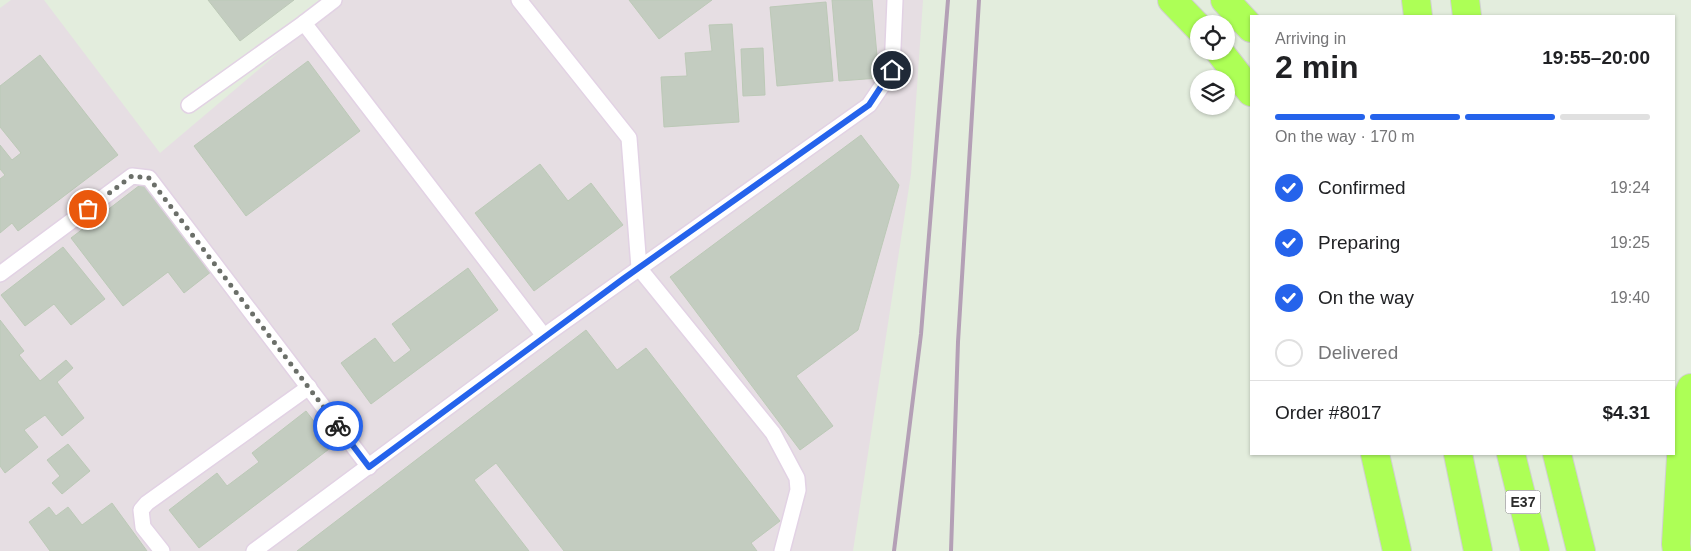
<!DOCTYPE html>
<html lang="en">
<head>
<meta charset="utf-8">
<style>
  body { margin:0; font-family:Arial,sans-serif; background:#f2f2f2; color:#202124; height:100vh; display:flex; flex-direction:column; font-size:19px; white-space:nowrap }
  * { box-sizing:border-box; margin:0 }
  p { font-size:16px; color:#757577 }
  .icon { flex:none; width:28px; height:28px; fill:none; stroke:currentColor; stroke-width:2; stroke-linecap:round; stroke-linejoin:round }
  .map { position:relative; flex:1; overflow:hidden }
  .panel { position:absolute; left:1250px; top:15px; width:425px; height:440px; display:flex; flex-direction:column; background:#fff; border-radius:0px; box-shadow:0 1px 4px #0004 }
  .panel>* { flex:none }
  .fabs { position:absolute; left:1190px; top:15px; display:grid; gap:10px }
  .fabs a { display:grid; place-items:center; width:45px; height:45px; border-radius:50%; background:#fff; box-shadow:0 1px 4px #0004; font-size:25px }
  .pin { position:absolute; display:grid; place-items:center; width:42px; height:42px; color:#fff; margin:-21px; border:2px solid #fff; border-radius:50%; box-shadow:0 1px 5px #0007 }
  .courier { position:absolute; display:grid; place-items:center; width:50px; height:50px; margin:-25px; border:4px solid #2563eb; border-radius:50%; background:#fff; color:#222; box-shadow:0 1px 6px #0007 }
  .summary em { font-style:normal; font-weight:700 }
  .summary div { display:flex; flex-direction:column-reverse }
  .summary { display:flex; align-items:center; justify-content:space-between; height:85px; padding:0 25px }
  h1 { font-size:32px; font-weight:700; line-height:38px }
  .bar { display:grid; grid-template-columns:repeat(4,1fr); gap:8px 5px; align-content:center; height:60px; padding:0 25px }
  .bar i { height:6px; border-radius:4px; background:#e0e0e0 }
  .bar .on { background:#2563eb }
  .bar p { grid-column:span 4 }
  .line { display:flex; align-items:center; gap:12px; padding:0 25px; border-top:1px solid #e0e0e0 }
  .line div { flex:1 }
  ol { padding:0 25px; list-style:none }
  li { display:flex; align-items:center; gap:15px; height:55px }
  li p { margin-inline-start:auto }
  li .icon { padding:5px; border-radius:50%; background:#2563eb; color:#fff; stroke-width:4 }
  li:last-child { color:#757577 }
  li i { width:28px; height:28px; border:2px solid #e0e0e0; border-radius:50% }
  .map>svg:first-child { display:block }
  .industrial { fill:#e6dee3 }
  .building { fill:#c3ccc0; stroke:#bcc9b7 }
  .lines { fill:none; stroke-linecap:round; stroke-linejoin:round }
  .service-casing { stroke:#e2d2e4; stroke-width:18 }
  .motorway-casing { stroke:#d0d0d0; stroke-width:30 }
  .service { stroke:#fff; stroke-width:15 }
  .motorway { stroke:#adff56; stroke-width:28 }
  .rail { stroke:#b4a0b6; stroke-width:4 }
  .done { stroke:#6b6f69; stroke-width:5; stroke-dasharray:0 9 }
  .route { stroke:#2563eb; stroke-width:6 }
  .labels { text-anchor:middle; stroke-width:4; stroke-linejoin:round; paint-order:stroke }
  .shield { fill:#fff; stroke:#6b6b6b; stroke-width:1 }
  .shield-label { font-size:14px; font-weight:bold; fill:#2b2b2b }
</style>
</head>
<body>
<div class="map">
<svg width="1691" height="551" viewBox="0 0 1691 551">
  <rect width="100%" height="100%" fill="#e3eddd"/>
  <!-- industrial -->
  <path class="industrial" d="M 11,0 L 44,0 L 160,153 L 341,0 L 923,0 L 911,174 L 853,551 L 0,551 L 0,8 Z"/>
  <!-- building -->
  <g class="building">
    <path d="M 208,0 L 294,0 L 240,41 Z"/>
    <path d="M 629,0 L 712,0 L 659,39 Z"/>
    <path d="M 832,0 L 872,0 L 879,78 L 839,81 Z"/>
    <path d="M 826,2 L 833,81 L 777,86 L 770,7 Z"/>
    <path d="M 732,24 L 739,122 L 664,127 L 661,77 L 687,76 L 685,53 L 712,51 L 709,25 Z"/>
    <path d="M 763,48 L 765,95 L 743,96 L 741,49 Z"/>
    <path d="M 40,55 L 118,155 L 18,231 L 12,223 L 0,233 L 0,179 L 5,175 L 0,169 L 0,145 L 12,160 L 21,153 L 0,127 L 0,86 Z"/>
    <path d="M 308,61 L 360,131 L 246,216 L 194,146 Z"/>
    <path d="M 861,135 L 899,185 L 858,330 L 796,376 L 833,426 L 800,450 L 670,277 Z"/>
    <path d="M 540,164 L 568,201 L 591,183 L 623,225 L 534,291 L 475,213 Z"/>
    <path d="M 144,182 L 212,271 L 184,293 L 168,272 L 123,306 L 71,238 Z"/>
    <path d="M 63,247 L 105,299 L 71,325 L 54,304 L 25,326 L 1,295 Z"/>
    <path d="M 468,268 L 498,310 L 371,404 L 341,363 L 375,338 L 394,363 L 411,350 L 392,324 Z"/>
    <path d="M 0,320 L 24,351 L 19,355 L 40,381 L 66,360 L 73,368 L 57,382 L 84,418 L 62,436 L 45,415 L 24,430 L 38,447 L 5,473 L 0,466 Z"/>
    <path d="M 586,330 L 617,370 L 646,348 L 780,521 L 751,543 L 757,551 L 564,551 L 496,463 L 474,480 L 529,551 L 297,551 Z"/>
    <path d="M 306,411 L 333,446 L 199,548 L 169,510 L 217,473 L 227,486 L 259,462 L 252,453 Z"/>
    <path d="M 68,444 L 90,471 L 62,494 L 52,483 L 60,476 L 47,460 Z"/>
    <path d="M 112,503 L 147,551 L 50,551 L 29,522 L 49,507 L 56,516 L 68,507 L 82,525 Z"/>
  </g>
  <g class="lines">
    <defs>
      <g id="service">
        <path d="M 519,0 L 629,138 L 639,268 L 773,433 L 797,478 L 798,490 L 782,551"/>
        <path d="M 304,23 L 334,0"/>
        <path d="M 189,105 L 304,23 L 544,336"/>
        <path d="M 0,274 L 132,176 L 149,178 L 369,467"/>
        <path d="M 162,551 L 143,527 L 141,510 L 147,503 L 309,387"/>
        <path d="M 254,551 L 544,336 L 869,105 L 892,71 L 895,0"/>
      </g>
      <g id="motorway">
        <path d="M 1172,0 L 1199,28"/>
        <path d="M 1225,0 L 1251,28"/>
        <path d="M 1416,0 L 1418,16"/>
        <path d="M 1465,0 L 1467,16"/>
        <path d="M 1219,51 L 1251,92"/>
        <path d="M 1375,454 L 1397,551"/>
        <path d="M 1458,454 L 1478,551"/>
        <path d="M 1511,454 L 1535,551"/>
        <path d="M 1557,454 L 1581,551"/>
        <path d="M 1677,551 L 1676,544 L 1684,405 L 1691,388"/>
      </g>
    </defs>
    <!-- service casing -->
    <use href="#service" class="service-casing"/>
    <!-- motorway casing -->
    <use href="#motorway" class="motorway-casing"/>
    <!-- service -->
    <use href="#service" class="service"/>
    <!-- motorway -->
    <use href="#motorway" class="motorway"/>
    <!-- rail -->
    <g class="rail">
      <path d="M 894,551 L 921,334 L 948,0"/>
      <path d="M 951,551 L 958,342 L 979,0"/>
    </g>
  </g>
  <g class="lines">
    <!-- done -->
    <path class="done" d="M 88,209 L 132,176 L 149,178 L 338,426"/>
    <!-- route -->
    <path class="route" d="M 338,426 L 369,467 L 623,279 L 869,105 L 892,70"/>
  </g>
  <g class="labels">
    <!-- shield labels -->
    <rect class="shield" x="1505.5" y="490.5" width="35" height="23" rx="4"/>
    <g class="shield-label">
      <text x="1523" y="507">E37</text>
    </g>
  </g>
</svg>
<div class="fabs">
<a><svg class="icon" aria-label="locate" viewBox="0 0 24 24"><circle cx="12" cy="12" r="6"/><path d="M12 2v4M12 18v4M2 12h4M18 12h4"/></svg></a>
<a><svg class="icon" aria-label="layers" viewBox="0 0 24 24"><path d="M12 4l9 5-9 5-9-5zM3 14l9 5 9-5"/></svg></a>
</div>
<div class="pin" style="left:88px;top:209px;background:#ea580c"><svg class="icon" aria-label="bag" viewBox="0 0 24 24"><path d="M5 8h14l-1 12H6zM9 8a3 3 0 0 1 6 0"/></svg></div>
<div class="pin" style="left:892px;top:70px;background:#1f2937"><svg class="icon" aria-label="home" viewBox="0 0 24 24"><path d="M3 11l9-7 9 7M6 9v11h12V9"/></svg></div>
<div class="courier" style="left:338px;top:426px"><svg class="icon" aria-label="bike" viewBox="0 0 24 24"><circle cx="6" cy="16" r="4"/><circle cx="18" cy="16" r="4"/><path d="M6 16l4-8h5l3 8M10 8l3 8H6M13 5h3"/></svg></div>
<section class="panel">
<div class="summary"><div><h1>2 min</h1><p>Arriving in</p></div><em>19:55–20:00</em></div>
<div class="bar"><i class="on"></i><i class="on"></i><i class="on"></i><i></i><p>On the way · 170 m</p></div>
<ol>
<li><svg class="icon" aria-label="check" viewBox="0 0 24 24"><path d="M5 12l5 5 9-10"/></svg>Confirmed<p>19:24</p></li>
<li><svg class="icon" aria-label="check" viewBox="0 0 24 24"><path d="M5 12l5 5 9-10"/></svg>Preparing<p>19:25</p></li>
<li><svg class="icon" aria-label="check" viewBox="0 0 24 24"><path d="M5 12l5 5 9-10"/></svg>On the way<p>19:40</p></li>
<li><i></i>Delivered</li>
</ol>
<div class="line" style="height:65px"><div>Order #8017</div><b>$4.31</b></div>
</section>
</div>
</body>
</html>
